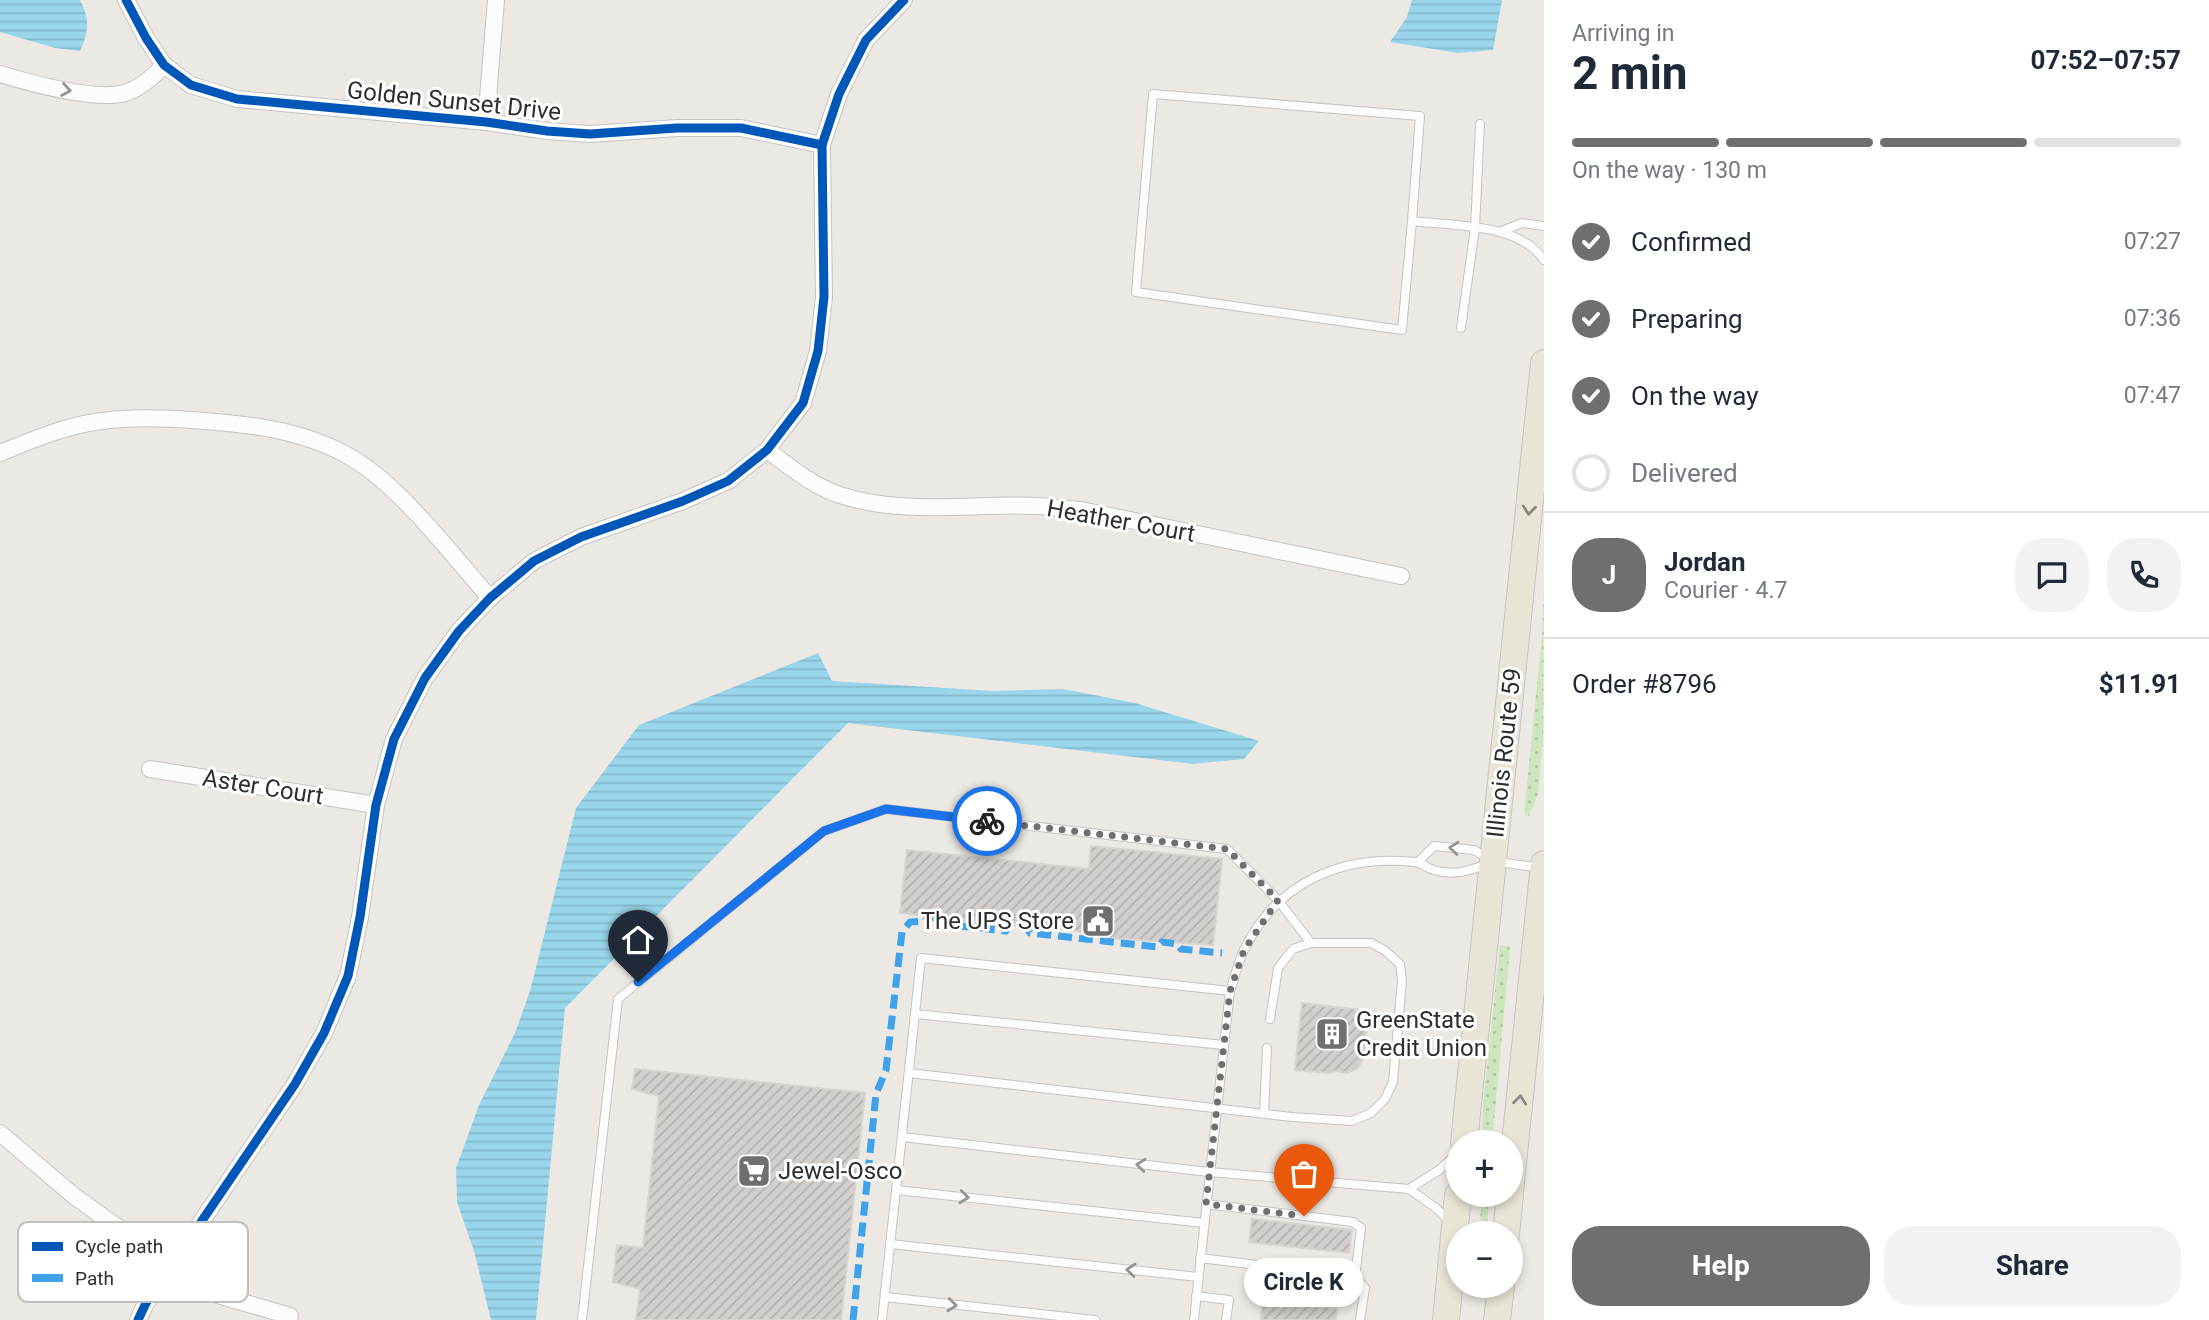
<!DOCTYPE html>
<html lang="en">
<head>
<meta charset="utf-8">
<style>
  body { margin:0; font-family:Roboto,sans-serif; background:#f2f2f3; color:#1f2937; height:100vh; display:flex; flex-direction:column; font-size:26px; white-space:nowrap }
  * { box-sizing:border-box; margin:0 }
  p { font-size:23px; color:#747a83 }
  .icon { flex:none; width:38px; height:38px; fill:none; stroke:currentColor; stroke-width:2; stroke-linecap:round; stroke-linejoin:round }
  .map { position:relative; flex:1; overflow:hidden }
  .panel { display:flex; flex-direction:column; background:#fff; width:665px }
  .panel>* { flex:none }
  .controls { position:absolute; left:1446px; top:1130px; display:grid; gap:14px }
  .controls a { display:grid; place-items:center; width:77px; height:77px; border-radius:50%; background:#fff; box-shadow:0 4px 10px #0003; font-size:35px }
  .pin { position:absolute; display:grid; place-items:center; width:60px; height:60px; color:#fff; margin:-72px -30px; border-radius:50% 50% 50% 0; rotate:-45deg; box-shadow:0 0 7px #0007 }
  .pin .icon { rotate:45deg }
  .courier { position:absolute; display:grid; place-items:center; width:70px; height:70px; margin:-35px; border:5px solid #1a73e8; border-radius:50%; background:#fff; color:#222; box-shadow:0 2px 9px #0007 }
  .bubble { position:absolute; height:49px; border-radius:24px; background:#fff; box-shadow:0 4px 10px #0003; font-size:23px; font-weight:700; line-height:49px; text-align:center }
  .head em { font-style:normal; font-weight:700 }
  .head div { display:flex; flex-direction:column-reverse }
  .head { display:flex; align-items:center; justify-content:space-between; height:119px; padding:0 28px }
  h1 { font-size:46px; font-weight:700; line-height:52px }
  .bar { display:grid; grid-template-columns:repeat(4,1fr); gap:10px 7px; align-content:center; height:84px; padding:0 28px }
  .bar i { height:9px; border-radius:5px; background:#e0e1e3 }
  .bar .active { background:#706f6e }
  .bar p { grid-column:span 4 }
  .line { display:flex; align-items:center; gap:18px; padding:0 28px; border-top:2px solid #e0e1e3 }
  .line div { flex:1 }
  .round { display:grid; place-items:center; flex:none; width:74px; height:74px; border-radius:28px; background:#f2f2f3 }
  ol { padding:0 28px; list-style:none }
  li { display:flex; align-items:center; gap:21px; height:77px }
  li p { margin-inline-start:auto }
  li .icon { padding:7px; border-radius:50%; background:#706f6e; color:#fff; stroke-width:4 }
  li:last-child { color:#747a83 }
  li i { width:38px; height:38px; border:4px solid #e0e1e3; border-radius:50% }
  .cta { display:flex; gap:14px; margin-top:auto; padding:14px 28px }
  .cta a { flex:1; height:80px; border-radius:28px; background:#706f6e; color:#fff; font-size:28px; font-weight:700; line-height:80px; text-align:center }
  .cta a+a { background:#f2f2f3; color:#1f2937 }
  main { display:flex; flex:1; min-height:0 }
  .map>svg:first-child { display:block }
  .grass { fill:url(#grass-dots) }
  .water { fill:url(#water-rules) }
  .building { fill:url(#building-hatch); stroke:#d7d4d0; stroke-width:2 }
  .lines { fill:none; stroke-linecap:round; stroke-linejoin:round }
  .lane-casing { stroke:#c5c4c5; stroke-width:10 }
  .street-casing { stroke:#c5c4c5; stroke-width:18 }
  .primary-casing { stroke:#c6c5c4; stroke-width:28 }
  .lane { stroke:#fcfcfb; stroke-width:8 }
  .street { stroke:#fcfcfb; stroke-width:16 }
  .primary { stroke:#e8e4d6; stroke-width:26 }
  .quiet { stroke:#3ea3eb; stroke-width:7; stroke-dasharray:14 7; stroke-linecap:butt }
  .cycleway-casing { stroke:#fff; stroke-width:13 }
  .cycleway { stroke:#0057b8; stroke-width:9 }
  .oneway { stroke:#959594 }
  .oneway2 { stroke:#8b8982 }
  .done { stroke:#706f6e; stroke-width:7; stroke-dasharray:0 12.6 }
  .route { stroke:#1a73e8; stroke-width:9 }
  .labels { text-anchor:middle; stroke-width:6; stroke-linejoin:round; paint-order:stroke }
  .street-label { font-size:24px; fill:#2e2e2e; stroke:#fff }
  .poi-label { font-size:24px; fill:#2e2e2e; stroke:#fff; text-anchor:start }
  .key { fill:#fff; stroke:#c0c0c0; stroke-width:2 }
  .key-label { font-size:19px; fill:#2e2e2e }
</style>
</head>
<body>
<main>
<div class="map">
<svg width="1544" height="1320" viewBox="0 0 1544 1320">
  <defs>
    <pattern id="grass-dots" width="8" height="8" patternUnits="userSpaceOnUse" patternTransform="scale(1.75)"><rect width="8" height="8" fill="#cee6be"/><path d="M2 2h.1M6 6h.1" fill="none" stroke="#b1c6a4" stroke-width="1.8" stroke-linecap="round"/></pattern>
    <pattern id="water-rules" width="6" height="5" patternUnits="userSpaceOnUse" patternTransform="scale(1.75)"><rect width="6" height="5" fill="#99d6ec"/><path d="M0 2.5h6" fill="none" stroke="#84b8cb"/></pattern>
    <pattern id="building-hatch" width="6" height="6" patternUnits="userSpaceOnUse" patternTransform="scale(1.75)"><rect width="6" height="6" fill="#d1cecb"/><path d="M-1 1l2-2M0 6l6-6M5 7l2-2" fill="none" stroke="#b4b1af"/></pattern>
  </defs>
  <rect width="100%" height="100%" fill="#ece8e4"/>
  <!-- grass -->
  <g class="grass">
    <path d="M 1544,588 L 1543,740 L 1538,794 L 1529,816 L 1525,815 L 1525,805 L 1542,635 Z"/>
    <path d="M 1500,945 L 1510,946 L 1509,960 L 1492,1143 L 1482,1143 L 1483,1103 Z"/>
    <path d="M 1481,1195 L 1489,1195 L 1487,1234 L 1480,1234 Z"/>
  </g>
  <!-- water -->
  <g class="water">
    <path d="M 0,0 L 80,0 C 90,20 89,31 80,51 L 55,48 L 0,32 Z"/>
    <path d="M 1412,0 L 1502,0 L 1493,50 L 1458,53 L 1390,42 L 1407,17 Z"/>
    <path d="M 818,653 L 832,681 L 993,691 L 1063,689 L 1135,703 L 1259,741 L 1244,759 L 1193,764 L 848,723 L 565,1008 L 536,1320 L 491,1320 L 474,1251 L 457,1202 L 456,1168 L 479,1105 L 515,1033 L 530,991 L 576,808 L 639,725 Z"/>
  </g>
  <!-- building -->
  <g class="building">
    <path d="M 1091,846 L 1222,859 L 1213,945 L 1109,938 L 1109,934 L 1002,924 L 1002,927 L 955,923 L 956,919 L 900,913 L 907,850 L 1089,869 Z"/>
    <path d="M 1302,1003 L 1368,1011 L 1364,1058 L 1357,1069 L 1347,1073 L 1336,1071 L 1330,1073 L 1295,1070 Z"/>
    <path d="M 635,1069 L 865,1093 L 841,1320 L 636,1320 L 640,1289 L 613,1282 L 617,1245 L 643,1248 L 659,1096 L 632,1089 Z"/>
    <path d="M 1252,1219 L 1352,1230 L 1349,1253 L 1249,1242 Z"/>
    <path d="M 1263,1300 L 1301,1302 L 1300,1304 L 1337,1308 L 1336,1320 L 1261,1320 Z"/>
  </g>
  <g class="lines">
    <defs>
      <g id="lane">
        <path d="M 1412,221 L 1402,330 L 1136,292 L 1153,94 L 1420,116 L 1412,221 C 1453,226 1519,223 1544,260"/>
        <path d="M 1502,231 L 1522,223 L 1544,226"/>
        <path d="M 1461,328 L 1475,228 L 1480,124"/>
        <path d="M 1418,862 L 1434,846 L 1474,850 L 1492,861 L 1541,868"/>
        <path d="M 915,1014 L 1224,1045"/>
        <path d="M 909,1073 L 1292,1117 L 1352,1121 L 1371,1113 L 1385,1099 L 1393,1082 L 1402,981 L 1400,964 L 1384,950 L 1371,943 L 1311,943 L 1293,949 L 1278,968 L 1270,1019"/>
        <path d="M 1264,1113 L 1267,1048"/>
        <path d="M 902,1137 L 1209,1172 L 1409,1189 L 1436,1208 L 1448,1220"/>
        <path d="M 1409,1189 L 1439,1170 L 1458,1153"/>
        <path d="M 896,1190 L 1204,1223"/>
        <path d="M 890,1244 L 1198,1277"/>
        <path d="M 1200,1258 L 1355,1277 L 1361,1228 L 1353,1222 L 1206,1204"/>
        <path d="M 1355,1277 L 1365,1288 L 1360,1320"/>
        <path d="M 1196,1296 L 1229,1300 L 1226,1320"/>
        <path d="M 885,1297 L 1095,1320"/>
        <path d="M 582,1320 L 618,999 L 824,831 L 886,809 L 1227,849 L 1278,900 L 1311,943"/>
        <path d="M 882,1320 L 921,958 L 1230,991"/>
        <path d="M 1194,1320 L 1230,991 C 1235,977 1238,962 1244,950 C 1277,882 1342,854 1415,862 C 1422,863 1427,868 1434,870 C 1453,876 1469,871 1487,864"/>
      </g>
      <g id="street">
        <path d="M 126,0 L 146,38 L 164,65 L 191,85 L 237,99 L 486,122 L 547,131 L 590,134 L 677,128 L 741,128 L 822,145"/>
        <path d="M 0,74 C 30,83 95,101 125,93 C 141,88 153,77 164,65"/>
        <path d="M 486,122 L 496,0"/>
        <path d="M 767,450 C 790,467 813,486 840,495 C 905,516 971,503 1037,506 C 1054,507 1070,509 1086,511 L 1401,576"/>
        <path d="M 0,453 C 32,440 67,425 102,421 C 131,417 162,418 192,420 C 247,424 303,429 352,458 C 402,488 451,554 490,598"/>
        <path d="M 150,769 L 376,805"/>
        <path d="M 0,1133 L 74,1196 L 172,1266 L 218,1295 L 290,1316"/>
        <path d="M 138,1320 L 146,1303 L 295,1084 L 324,1033 L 348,976 L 360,917 L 376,805 L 394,739 L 425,678 L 459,631 L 490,598 L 534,561 L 581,537 L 683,501 L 728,481 L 767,450 L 803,403 L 818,351 L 824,297 L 822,145 L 839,94 L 866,40 L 904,0"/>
      </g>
      <g id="primary">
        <path d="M 1464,1143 L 1544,363"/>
        <path d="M 1510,1192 L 1544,864"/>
        <path d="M 1506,1234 L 1510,1195"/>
        <path d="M 1446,1320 L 1458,1195"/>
        <path d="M 1497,1320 L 1501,1286"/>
      </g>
    </defs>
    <!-- lane casing -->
    <use href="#lane" class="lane-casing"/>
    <!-- street casing -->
    <use href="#street" class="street-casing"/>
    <!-- primary casing -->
    <use href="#primary" class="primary-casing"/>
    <!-- lane -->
    <use href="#lane" class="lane"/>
    <!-- street -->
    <use href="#street" class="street"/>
    <!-- primary -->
    <use href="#primary" class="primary"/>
    <!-- quiet -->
    <path class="quiet" d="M 853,1320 L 876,1094 L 886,1070 L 902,932 L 910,922 L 925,921 L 928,917 L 949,919 L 950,925 L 1006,931 L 1008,926 L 1027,928 L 1030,933 L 1158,947 L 1162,942 L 1177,944 L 1181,949 L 1222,953"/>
    <defs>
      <g id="cycleway">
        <path d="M 126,0 L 146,38 L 164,65 L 191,85 L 237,99 L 486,122 L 547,131 L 590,134 L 677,128 L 741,128 L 822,145"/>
        <path d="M 138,1320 L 146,1303 L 295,1084 L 324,1033 L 348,976 L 360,917 L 376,805 L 394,739 L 425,678 L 459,631 L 490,598 L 534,561 L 581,537 L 683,501 L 728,481 L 767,450 L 803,403 L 818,351 L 824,297 L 822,145 L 839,94 L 866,40 L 904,0"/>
      </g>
    </defs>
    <!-- cycleway casing -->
    <use href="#cycleway" class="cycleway-casing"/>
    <!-- cycleway -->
    <use href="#cycleway" class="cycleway"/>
  </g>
  <!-- one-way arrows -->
  <defs><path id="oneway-chevron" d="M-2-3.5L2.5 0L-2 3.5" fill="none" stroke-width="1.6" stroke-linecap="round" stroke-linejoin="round" transform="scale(1.75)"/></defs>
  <g class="oneway">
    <use href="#oneway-chevron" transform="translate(66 90) rotate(9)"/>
    <use href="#oneway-chevron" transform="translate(1454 848) rotate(-175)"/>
    <use href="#oneway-chevron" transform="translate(1141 1165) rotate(-174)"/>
    <use href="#oneway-chevron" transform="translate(964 1197) rotate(6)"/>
    <use href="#oneway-chevron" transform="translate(1131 1270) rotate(-174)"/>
    <use href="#oneway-chevron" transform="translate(952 1305) rotate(6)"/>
  </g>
  <g class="oneway2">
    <use href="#oneway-chevron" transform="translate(1529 510) rotate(96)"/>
    <use href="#oneway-chevron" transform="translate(1520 1100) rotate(-84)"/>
  </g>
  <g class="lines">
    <!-- done -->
    <path class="done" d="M 987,821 L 1227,849 L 1278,900 L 1244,950 L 1230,991 L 1206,1204 L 1304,1216"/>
    <!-- route -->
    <path class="route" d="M 638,982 L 824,831 L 886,809 L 987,821"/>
  </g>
  <!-- icons -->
  <defs>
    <symbol id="civic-square" viewBox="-11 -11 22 22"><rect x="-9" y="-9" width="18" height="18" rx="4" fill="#706f6e" stroke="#fff"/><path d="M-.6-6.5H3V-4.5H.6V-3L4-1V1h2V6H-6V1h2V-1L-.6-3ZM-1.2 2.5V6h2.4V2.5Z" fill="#fff"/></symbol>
    <symbol id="building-square" viewBox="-11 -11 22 22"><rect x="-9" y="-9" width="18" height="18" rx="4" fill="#706f6e" stroke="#fff"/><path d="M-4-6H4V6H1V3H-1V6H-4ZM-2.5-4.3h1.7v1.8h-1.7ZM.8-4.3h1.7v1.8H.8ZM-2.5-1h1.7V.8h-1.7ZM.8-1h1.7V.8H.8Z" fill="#fff"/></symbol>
    <symbol id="supermarket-square" viewBox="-11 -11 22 22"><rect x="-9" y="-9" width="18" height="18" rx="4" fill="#706f6e" stroke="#fff"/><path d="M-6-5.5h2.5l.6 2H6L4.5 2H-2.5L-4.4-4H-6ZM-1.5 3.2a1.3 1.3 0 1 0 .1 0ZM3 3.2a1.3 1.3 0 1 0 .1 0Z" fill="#fff"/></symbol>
  </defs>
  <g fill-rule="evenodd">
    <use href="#civic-square" x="1079" y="902" width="38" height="38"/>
    <use href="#building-square" x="1313" y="1015" width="38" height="38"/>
    <use href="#supermarket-square" x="735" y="1152" width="38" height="38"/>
  </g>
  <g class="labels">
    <!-- street labels -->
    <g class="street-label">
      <text transform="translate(454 101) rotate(6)" y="8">Golden Sunset Drive</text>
      <text transform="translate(1121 521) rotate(10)" y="8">Heather Court</text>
      <text transform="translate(1504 753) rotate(-84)" y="8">Illinois Route 59</text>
      <text transform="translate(263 787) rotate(9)" y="8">Aster Court</text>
    </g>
    <!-- poi labels -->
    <g class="poi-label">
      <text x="1074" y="929" text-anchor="end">The UPS Store</text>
      <text x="1356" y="1028">GreenState<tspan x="1356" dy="28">Credit Union</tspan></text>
      <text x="778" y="1179">Jewel-Osco</text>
    </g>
  </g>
  <!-- legend -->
  <rect x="18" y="1222" width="230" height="80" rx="10" class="key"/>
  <rect x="32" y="1242" width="31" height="9" fill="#0057b8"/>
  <rect x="32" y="1274" width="31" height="8" fill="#3ea3eb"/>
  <g class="key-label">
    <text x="75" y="1253">Cycle path</text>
    <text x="75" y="1285">Path</text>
  </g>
</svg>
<div class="controls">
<a>+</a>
<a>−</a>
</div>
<div class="pin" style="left:1304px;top:1216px;background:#ea580c"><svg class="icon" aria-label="bag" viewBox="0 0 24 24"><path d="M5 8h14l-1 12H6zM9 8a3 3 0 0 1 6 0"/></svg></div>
<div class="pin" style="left:638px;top:982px;background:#1f2937"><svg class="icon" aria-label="home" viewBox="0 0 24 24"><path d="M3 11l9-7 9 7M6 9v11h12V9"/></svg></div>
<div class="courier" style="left:987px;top:821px"><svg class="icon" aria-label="bike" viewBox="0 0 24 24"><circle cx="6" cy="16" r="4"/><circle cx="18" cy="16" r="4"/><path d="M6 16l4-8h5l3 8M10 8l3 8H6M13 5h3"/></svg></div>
<div class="bubble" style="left:1244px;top:1258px;width:119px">Circle K</div>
</div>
<section class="panel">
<div class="head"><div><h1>2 min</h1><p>Arriving in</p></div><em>07:52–07:57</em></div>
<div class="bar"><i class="active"></i><i class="active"></i><i class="active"></i><i></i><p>On the way · 130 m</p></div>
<ol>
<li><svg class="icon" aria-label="check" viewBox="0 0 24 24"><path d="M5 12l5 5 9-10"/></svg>Confirmed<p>07:27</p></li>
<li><svg class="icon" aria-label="check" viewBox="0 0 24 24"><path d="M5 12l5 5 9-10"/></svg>Preparing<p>07:36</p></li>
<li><svg class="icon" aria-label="check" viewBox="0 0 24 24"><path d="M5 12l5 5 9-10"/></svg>On the way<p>07:47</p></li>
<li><i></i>Delivered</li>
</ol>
<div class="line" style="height:126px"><b class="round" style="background:#706f6e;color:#fff">J</b><div><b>Jordan</b><p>Courier · 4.7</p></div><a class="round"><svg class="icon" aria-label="chat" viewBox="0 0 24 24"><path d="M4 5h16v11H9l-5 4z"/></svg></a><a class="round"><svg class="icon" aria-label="phone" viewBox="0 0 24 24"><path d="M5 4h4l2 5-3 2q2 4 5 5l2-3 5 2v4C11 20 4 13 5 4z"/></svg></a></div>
<div class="line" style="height:91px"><div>Order #8796</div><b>$11.91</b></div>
<div class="cta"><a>Help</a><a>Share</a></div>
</section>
</main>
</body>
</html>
